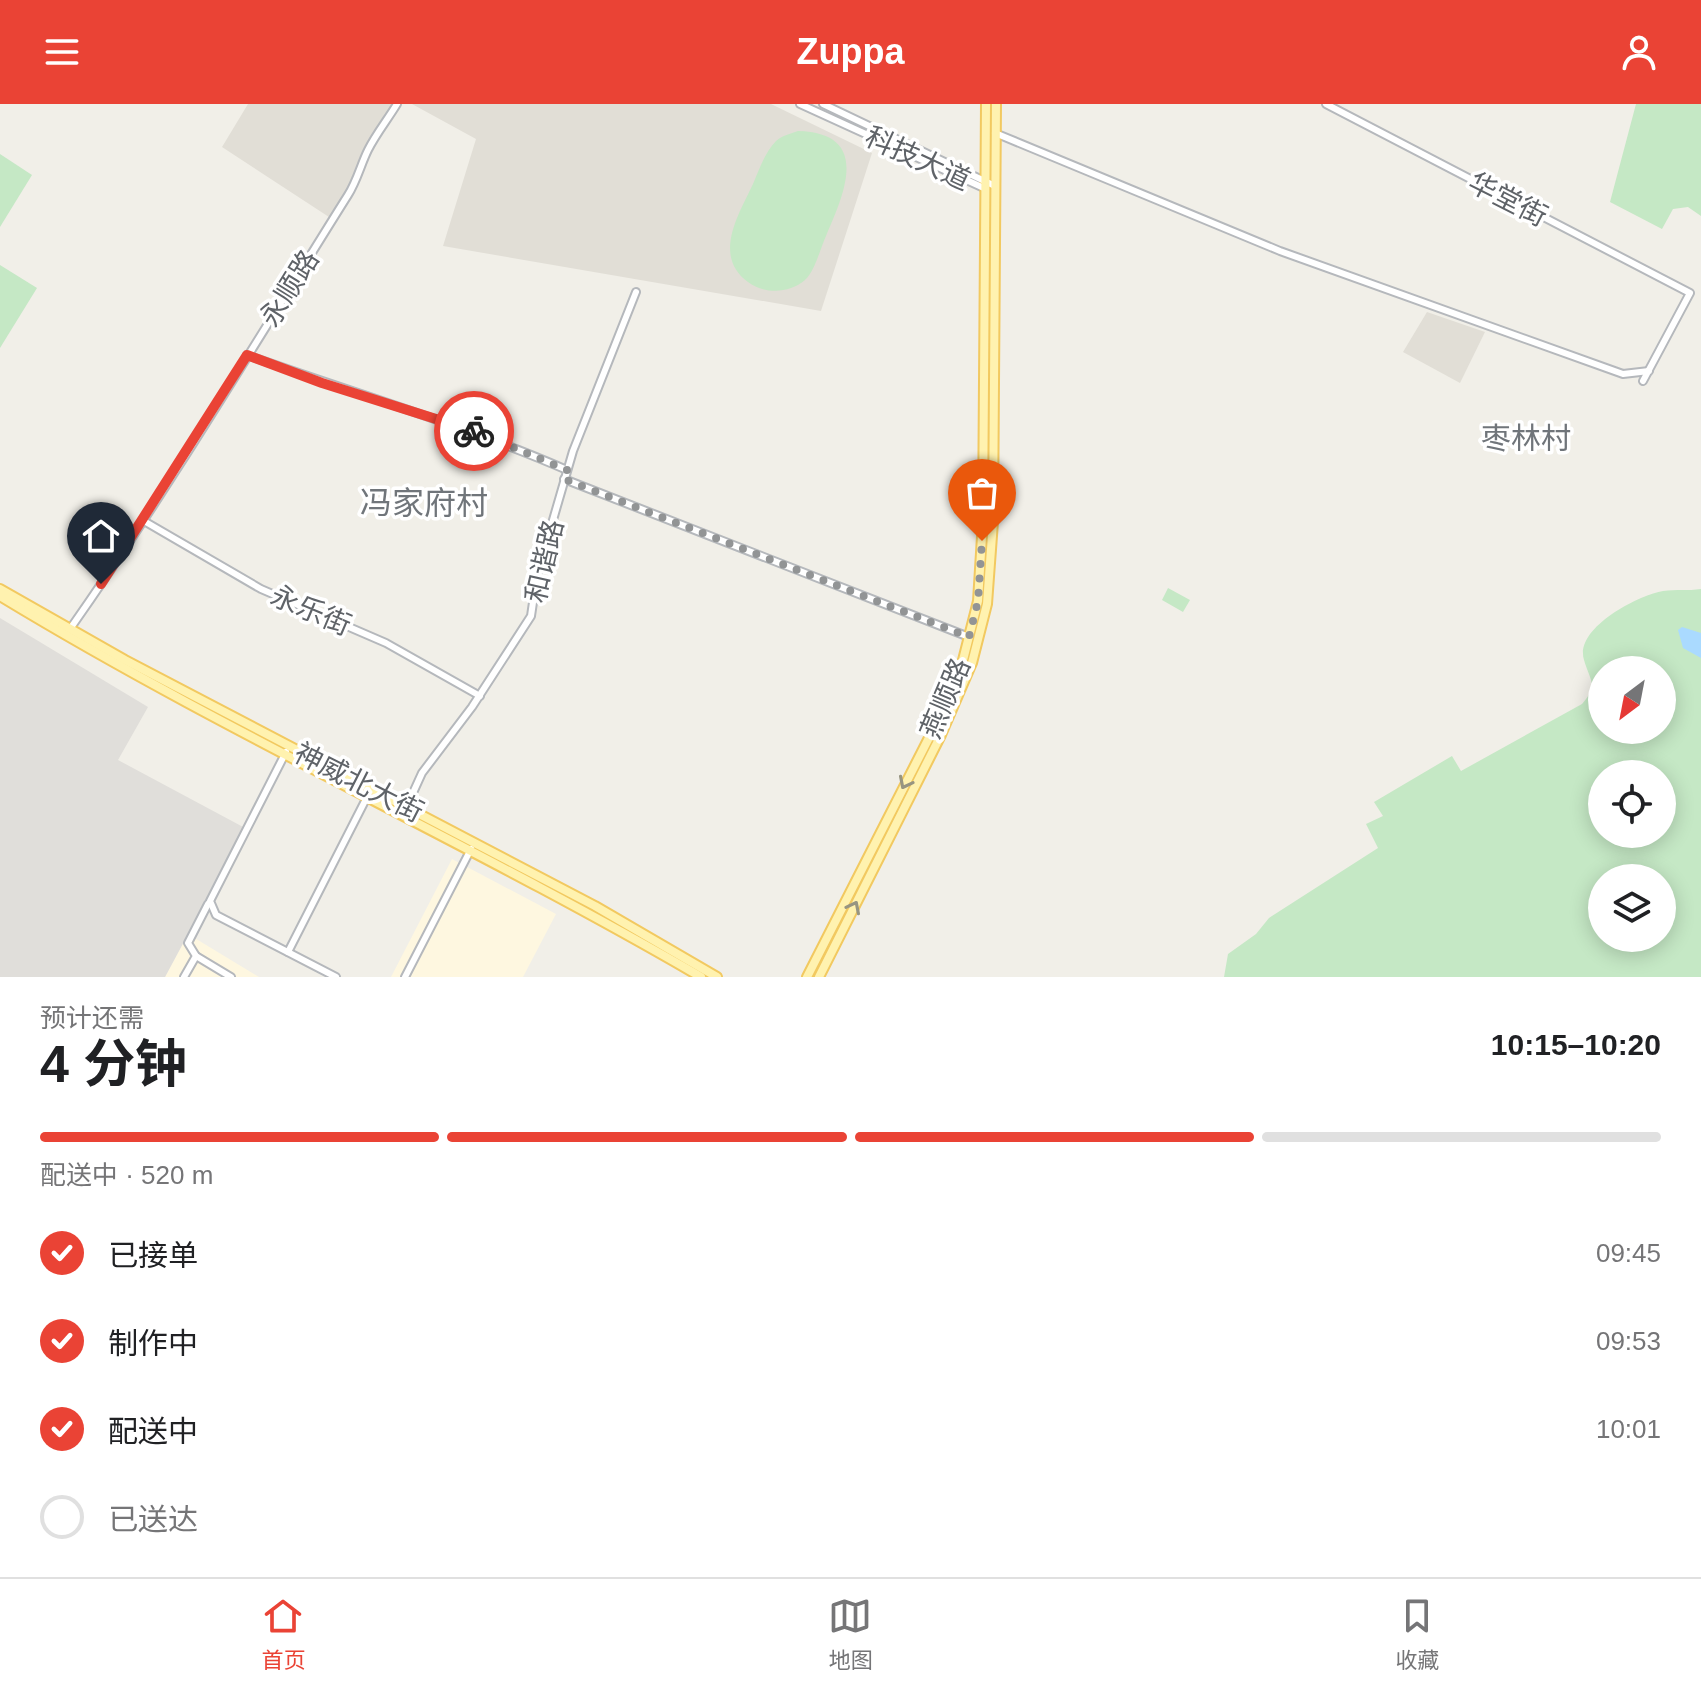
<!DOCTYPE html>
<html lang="zh">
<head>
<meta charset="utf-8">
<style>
  body { margin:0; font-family:Helvetica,"Noto Sans SC",sans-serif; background:#f6f6f6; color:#202124; height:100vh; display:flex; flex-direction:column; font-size:30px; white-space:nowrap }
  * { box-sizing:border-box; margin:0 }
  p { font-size:26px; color:#757577 }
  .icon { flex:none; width:44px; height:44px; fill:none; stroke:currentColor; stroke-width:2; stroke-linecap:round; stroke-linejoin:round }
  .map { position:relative; height:873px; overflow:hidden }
  .sheet { display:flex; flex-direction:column; background:#fff; flex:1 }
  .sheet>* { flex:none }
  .needle { width:52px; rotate:212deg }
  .buttons { position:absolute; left:1588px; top:552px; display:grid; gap:16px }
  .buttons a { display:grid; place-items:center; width:88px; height:88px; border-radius:50%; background:#fff; box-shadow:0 4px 20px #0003; font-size:40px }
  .pin { position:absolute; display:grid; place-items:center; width:68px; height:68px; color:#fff; margin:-82px -34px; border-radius:50% 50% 50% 0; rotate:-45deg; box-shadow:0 0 8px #0007 }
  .pin .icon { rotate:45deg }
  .courier { position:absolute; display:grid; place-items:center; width:80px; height:80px; margin:-40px; border:6px solid #ea4335; border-radius:50%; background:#fff; color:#222; box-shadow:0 2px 10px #0007 }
  .head em { font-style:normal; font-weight:700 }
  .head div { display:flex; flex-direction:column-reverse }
  .head { display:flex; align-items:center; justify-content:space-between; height:136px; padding:0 40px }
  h1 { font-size:52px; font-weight:700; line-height:60px }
  .bar { display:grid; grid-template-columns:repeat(4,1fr); gap:12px 8px; align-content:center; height:96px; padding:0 40px }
  .bar i { height:10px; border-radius:6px; background:#e0e0e0 }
  .bar .active { background:#ea4335 }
  .bar p { grid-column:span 4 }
  ol { padding:0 40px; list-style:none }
  li { display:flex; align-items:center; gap:24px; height:88px }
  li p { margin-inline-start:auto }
  li .icon { padding:8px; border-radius:50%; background:#ea4335; color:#fff; stroke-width:4 }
  li:last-child { color:#757577 }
  li i { width:44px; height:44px; border:4px solid #e0e0e0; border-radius:50% }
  header { display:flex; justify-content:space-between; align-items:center; height:104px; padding:0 40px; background:#ea4335; color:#fff; font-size:36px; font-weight:700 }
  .tab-bar { display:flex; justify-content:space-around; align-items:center; height:112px; border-top:2px solid #e0e0e0; background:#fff; font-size:22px; color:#757577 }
  .tab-bar a { display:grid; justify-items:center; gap:4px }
  .tab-bar .active { color:#ea4335 }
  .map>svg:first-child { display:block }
  .commercial { fill:#fef7e0 }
  .industrial { fill:#e0deda }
  .education { fill:#e1ded6 }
  .green { fill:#c5e8c5; fill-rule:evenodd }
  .water { fill:#aadaff }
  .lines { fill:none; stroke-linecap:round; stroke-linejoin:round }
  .minor-casing { stroke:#b5b8bc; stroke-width:10 }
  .major-casing { stroke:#f2c960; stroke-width:12 }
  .minor { stroke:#fff; stroke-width:6 }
  .major { stroke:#fff2af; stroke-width:8 }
  .oneway { stroke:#979581 }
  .done { stroke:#929495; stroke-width:8; stroke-dasharray:0 14.4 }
  .route { stroke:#ea4335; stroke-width:10 }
  .labels { text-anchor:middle; stroke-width:7; stroke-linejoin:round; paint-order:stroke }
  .street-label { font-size:28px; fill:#5f6368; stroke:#fff }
  .neighbourhood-label { font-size:30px; fill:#70757a; stroke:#fff }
  .quarter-label { font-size:32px; fill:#70757a; stroke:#fff }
</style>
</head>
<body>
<header><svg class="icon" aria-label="menu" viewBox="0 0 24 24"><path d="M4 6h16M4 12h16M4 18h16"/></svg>Zuppa<svg class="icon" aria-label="person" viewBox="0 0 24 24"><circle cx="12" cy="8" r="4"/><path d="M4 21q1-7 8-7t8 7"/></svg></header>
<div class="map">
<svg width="1701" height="873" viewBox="0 0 1701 873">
  <rect width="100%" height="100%" fill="#f1efe8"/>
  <!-- commercial -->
  <g class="commercial">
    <path d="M 452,755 L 556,810 L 523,873 L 391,873 Z"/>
    <path d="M 188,830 L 259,873 L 165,873 Z"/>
  </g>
  <!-- industrial -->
  <path class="industrial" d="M 0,514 L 148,603 L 118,656 L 245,724 L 165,873 L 0,873 Z"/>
  <!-- education -->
  <g class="education">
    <path d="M 248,0 L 394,0 L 365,44 L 346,88 L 329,113 L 222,43 Z"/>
    <path d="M 412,0 L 771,0 L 872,49 L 821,207 L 443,142 L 476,35 Z"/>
    <path d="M 1427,208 L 1485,228 L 1460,279 L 1403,248 Z"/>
  </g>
  <!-- green -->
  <g class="green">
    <path d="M 1636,0 L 1701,0 L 1701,112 L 1688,103 L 1673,105 L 1662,125 L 1610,98 Z"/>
    <path d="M 798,27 C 873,29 843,92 826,132 C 820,145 815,167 805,176 C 789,190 764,190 748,178 C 712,152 739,110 753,80 C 759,66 765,48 776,37 C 783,31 790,30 798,27 Z"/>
    <path d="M 0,50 L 32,71 L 0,123 Z"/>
    <path d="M 0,161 L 37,184 L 0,244 Z"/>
    <path d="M 1168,484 L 1190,496 L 1183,508 L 1162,496 Z"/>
    <path d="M 1701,485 L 1701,873 L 1224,873 L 1228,850 L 1256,830 L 1269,814 L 1378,744 L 1366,720 L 1383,712 L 1374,698 L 1452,652 L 1461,667 L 1582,600 C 1599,581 1590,577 1584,556 C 1574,524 1639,491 1663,487 C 1676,485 1688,487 1701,485 ZM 1602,566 L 1662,566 L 1662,626 L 1602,626 ZM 1602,670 L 1662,670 L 1662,730 L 1602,730 ZM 1602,774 L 1662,774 L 1662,834 L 1602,834 Z"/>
  </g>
  <!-- water -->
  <path class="water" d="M 1682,523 L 1701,529 L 1701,554 L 1683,544 L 1678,526 Z"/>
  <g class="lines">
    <defs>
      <g id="minor">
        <path d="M 800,0 L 986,85"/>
        <path d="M 823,0 L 995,82"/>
        <path d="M 1326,0 L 1690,189 L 1643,277"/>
        <path d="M 995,29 L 1280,147 L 1623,270 L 1649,267"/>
        <path d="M 247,251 C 354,289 463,321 567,366"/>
        <path d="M 564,375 L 969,533"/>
        <path d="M 144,417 L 261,485 L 386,539 L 480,592"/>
        <path d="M 70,525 C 169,384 257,236 348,91 C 357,77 361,60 368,46 C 376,30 388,15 397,0"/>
        <path d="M 286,648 L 210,797 L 216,811 L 336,873"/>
        <path d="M 407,702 L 422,669 L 472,603 L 531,512 L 537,471 L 573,347 L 636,188"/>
        <path d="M 288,848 L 368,691"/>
        <path d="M 196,852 L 231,873"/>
        <path d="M 184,873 L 196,852 L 188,839 L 208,800"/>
        <path d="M 405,873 L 471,745"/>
      </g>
      <g id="major">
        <path d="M 0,485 L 125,556 L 595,802 L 717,873"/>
        <path d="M 0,492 C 227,630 471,739 701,873"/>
        <path d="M 807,873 L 935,622 L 963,556 L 978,497 L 983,416 L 986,0"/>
        <path d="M 819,873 L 941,631 L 972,559 L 987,500 L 993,418 L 996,0"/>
      </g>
    </defs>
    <!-- minor casing -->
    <use href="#minor" class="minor-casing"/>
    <!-- major casing -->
    <use href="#major" class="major-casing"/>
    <!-- minor -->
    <use href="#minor" class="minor"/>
    <!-- major -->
    <use href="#major" class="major"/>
  </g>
  <!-- one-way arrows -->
  <defs><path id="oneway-chevron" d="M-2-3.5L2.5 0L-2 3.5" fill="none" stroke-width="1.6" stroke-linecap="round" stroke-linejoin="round" transform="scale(2)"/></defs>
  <g class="oneway">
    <use href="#oneway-chevron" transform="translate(905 679) rotate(117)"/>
    <use href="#oneway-chevron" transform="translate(854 803) rotate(-63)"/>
  </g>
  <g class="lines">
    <!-- done -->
    <path class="done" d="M 474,327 L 567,366 L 564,375 L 969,533 L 978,497 L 982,437"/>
    <!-- route -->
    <path class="route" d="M 101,480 L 247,251 L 322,279 L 474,327"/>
  </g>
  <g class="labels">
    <!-- street labels -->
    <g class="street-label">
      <text transform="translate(918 54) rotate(25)" y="10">科技大道</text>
      <text transform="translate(1508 95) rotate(27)" y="10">华堂街</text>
      <text transform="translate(289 184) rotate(-58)" y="10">永顺路</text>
      <text transform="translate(544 457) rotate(-77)" y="10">和谐路</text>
      <text transform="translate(311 506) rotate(23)" y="10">永乐街</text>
      <text transform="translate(945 594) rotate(-67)" y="10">燕顺路</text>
      <text transform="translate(359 678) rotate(27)" y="10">神威北大街</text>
    </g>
    <!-- neighbourhood labels -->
    <g class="neighbourhood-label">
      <text x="1526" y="345">枣林村</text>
    </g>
    <!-- quarter labels -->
    <g class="quarter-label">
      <text x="424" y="410">冯家府村</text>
    </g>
  </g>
</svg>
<div class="buttons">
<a><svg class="needle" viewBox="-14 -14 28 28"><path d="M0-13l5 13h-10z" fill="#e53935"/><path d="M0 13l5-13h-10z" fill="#757577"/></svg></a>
<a><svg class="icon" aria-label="locate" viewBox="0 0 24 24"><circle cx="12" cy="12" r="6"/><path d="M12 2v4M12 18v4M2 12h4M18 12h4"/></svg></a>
<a><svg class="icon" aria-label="layers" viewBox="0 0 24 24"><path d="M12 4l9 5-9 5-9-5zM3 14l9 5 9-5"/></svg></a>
</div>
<div class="pin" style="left:982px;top:437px;background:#ea580c"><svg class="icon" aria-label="bag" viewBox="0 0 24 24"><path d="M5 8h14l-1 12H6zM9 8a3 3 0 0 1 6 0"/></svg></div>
<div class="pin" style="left:101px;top:480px;background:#1f2937"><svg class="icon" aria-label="home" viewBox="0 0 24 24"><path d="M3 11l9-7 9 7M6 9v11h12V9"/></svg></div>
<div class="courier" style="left:474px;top:327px"><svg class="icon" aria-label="bike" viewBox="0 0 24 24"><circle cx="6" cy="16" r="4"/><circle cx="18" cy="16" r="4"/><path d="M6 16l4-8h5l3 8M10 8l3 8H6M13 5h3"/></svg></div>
</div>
<section class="sheet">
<div class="head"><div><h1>4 分钟</h1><p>预计还需</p></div><em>10:15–10:20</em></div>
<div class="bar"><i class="active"></i><i class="active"></i><i class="active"></i><i></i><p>配送中 · 520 m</p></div>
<ol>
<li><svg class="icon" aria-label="check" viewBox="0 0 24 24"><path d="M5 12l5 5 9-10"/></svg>已接单<p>09:45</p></li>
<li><svg class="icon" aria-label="check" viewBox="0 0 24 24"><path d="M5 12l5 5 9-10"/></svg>制作中<p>09:53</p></li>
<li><svg class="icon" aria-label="check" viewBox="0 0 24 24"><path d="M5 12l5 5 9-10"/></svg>配送中<p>10:01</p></li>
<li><i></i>已送达</li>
</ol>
</section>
<nav class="tab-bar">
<a class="active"><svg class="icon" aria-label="home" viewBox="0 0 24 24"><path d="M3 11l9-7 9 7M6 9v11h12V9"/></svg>首页</a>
<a><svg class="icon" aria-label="map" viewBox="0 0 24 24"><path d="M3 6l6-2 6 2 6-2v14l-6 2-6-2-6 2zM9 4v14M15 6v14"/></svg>地图</a>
<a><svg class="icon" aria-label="saved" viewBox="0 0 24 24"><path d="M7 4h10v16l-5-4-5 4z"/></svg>收藏</a>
</nav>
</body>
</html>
